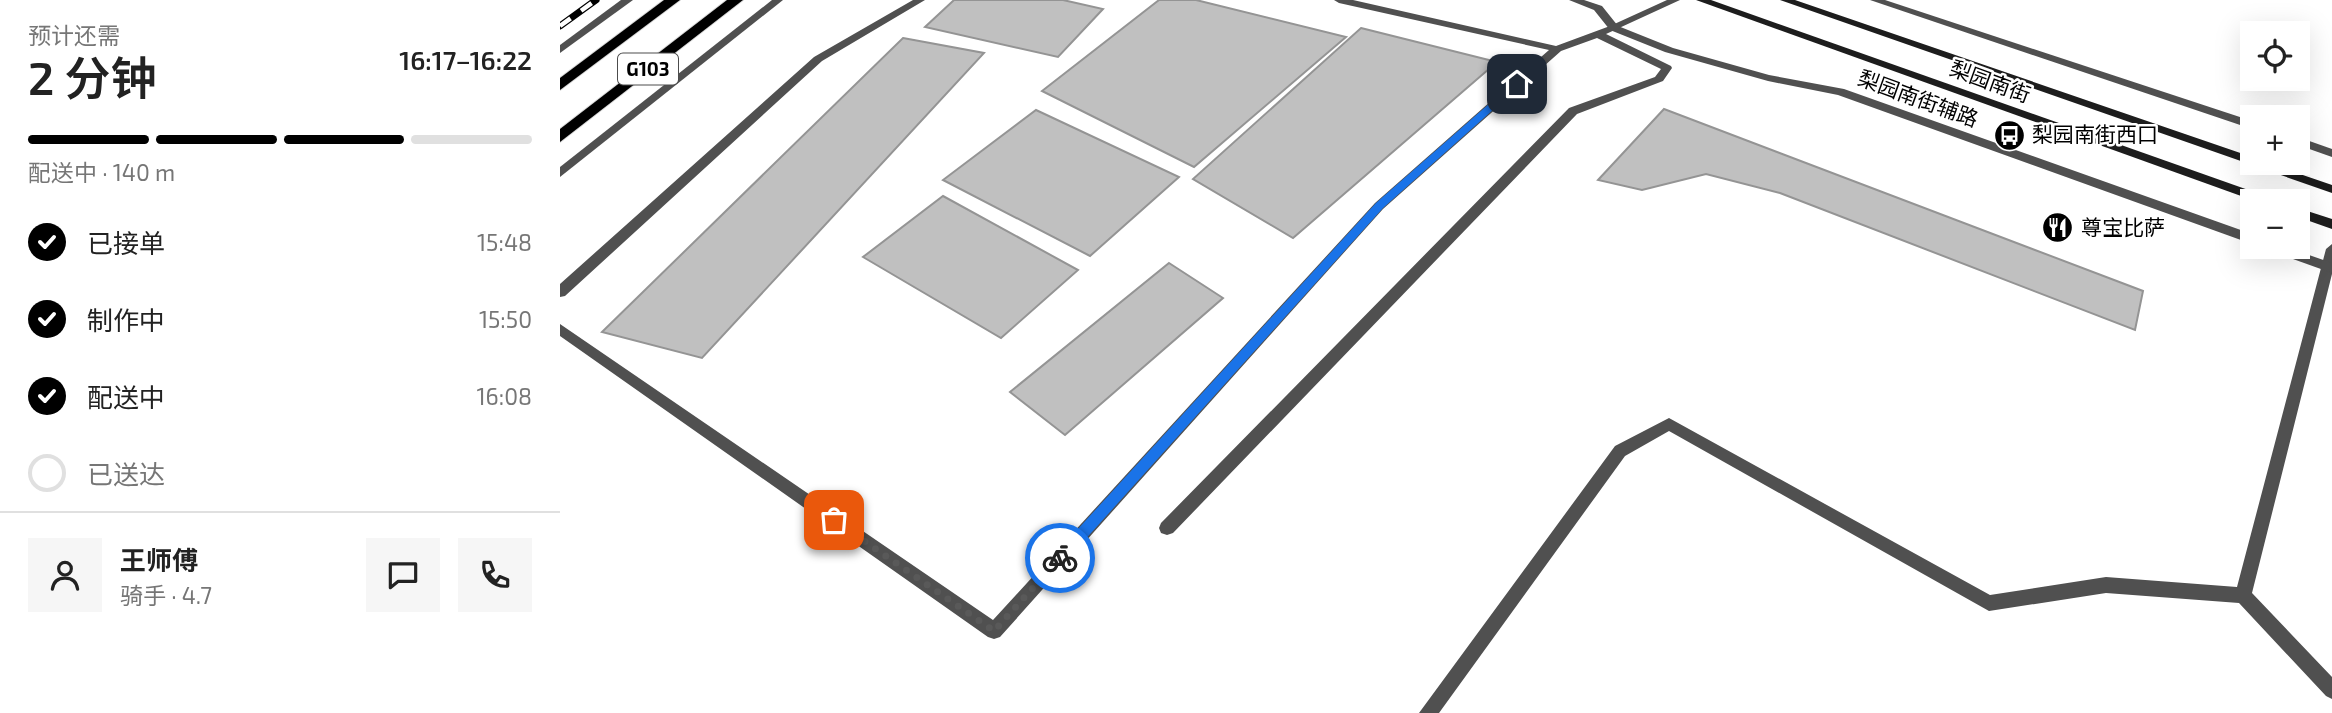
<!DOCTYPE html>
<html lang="zh">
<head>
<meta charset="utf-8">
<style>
  body { margin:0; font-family:"Exo 2","Noto Sans SC",sans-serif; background:#f6f6f6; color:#222; height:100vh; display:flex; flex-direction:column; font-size:26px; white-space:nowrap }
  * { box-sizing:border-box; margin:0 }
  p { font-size:23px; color:#767676 }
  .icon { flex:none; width:38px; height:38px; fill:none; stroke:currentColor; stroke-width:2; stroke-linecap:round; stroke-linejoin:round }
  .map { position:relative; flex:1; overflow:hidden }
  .details { display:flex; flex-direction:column; background:#fff; width:560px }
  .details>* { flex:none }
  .controls { position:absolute; left:1680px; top:21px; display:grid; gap:14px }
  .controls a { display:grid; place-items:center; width:70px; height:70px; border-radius:0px; background:#fff; box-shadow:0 7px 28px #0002; font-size:35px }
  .pin { position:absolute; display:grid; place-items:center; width:60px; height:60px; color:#fff; margin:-30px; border-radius:14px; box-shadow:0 4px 10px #0006 }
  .courier { position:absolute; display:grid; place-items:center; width:70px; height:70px; margin:-35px; border:5px solid #1a73e8; border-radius:50%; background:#fff; color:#222; box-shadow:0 2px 9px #0007 }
  .summary em { font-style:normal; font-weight:600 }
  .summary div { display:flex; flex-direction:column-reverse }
  .summary { display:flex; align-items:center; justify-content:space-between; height:119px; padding:0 28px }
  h1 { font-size:46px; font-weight:600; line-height:52px }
  .bar { display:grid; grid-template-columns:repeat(4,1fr); gap:10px 7px; align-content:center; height:84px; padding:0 28px }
  .bar i { height:9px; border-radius:5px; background:#e0e0e0 }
  .bar .current { background:#000 }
  .bar p { grid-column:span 4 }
  .line { display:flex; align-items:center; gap:18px; padding:0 28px; border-top:2px solid #e0e0e0 }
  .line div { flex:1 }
  .round { display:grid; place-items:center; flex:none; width:74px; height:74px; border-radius:0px; background:#f6f6f6 }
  ol { padding:0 28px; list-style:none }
  li { display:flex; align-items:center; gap:21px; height:77px }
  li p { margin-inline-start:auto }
  li .icon { padding:7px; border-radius:50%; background:#000; color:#fff; stroke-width:4 }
  li:last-child { color:#767676 }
  li i { width:38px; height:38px; border:4px solid #e0e0e0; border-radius:50% }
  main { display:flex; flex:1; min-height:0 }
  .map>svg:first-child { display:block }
  .building { fill:#c0c0c0; stroke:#949494; stroke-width:2 }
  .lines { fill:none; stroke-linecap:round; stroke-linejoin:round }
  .trunk-casing { stroke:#dbdbdb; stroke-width:2 }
  .service { fill:#505050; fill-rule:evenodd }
  .minor { fill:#505050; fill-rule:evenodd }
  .tertiary { fill:#505050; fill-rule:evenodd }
  .secondary { fill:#1d1d1d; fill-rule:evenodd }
  .trunk { fill:#000; fill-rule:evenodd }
  .rail-casing { stroke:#000; stroke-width:7 }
  .rail { stroke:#fff; stroke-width:4.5; stroke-dasharray:13; stroke-linecap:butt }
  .route { fill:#1a73e8 }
  .done { stroke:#595959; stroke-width:7; stroke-dasharray:0 12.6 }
  .labels { text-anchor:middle; stroke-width:5; stroke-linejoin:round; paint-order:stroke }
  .shield { fill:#fff; stroke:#4c4c4c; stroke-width:2 }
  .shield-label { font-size:19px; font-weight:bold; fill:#000 }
  .street-label { font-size:21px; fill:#000; stroke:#fff }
  .poi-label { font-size:21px; fill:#000; stroke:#fff; text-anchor:start }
</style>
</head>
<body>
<main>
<section class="details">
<div class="summary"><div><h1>2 分钟</h1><p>预计还需</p></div><em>16:17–16:22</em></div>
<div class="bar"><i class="current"></i><i class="current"></i><i class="current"></i><i></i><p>配送中 · 140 m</p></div>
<ol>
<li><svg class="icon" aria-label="check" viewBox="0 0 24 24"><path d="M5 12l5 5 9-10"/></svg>已接单<p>15:48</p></li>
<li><svg class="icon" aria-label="check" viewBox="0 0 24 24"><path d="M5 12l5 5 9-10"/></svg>制作中<p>15:50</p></li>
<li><svg class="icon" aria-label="check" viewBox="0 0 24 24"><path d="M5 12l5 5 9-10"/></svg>配送中<p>16:08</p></li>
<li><i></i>已送达</li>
</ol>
<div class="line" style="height:126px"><a class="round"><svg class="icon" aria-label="person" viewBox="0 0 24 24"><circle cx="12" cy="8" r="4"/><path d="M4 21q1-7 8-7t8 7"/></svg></a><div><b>王师傅</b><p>骑手 · 4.7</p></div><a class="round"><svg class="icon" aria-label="chat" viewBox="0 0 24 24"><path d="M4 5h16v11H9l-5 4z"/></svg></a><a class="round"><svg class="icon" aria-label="phone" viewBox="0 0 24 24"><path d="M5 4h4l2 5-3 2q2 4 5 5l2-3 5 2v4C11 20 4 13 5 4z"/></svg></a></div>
</section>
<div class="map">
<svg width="1772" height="713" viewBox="0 0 1772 713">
  <rect width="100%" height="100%" fill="#fff"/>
  <!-- building -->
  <g class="building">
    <path d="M 394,0 L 503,0 L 543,9 L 498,57 L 365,27 Z"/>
    <path d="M 599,0 L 636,0 L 786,37 L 634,167 L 482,91 Z"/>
    <path d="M 801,28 L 937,62 L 733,238 L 633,179 Z"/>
    <path d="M 343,38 L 424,53 L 142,358 L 42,332 Z"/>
    <path d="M 1104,109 L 1583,291 L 1575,330 L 1220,193 L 1146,174 L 1082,190 L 1038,180 Z"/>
    <path d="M 476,110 L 619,177 L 530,256 L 383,180 Z"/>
    <path d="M 383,196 L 518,270 L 441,338 L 303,257 Z"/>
    <path d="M 609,263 L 663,298 L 505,435 L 450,392 Z"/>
  </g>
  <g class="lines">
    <defs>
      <g id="trunk">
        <path d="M 104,0 L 120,0 L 0,90 L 0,78 Z"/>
        <path d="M 167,0 L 183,0 L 0,142 L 0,129 Z"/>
      </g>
    </defs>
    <!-- trunk casing -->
    <use href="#trunk" class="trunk-casing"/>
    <!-- service -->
    <g class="service">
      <path d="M 353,0 L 365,0 L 262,61 L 5,296 L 0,297 L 0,284 L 254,57 Z"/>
      <path d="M 774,0 L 793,0 L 996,46 L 1050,26 L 1107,0 L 1120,0 L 1046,34 L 1111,66 L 1112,68 L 1103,81 L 1017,114 L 613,533 L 607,535 L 601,533 L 599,528 L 601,523 L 1009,108 L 1095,77 L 1101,69 L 1037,38 L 1001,51 L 823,209 L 440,637 L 434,639 L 428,637 L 0,336 L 0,324 L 433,620 L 815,203 L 989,50 L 779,3 Z"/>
      <path d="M 1772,244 L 1772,274 L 1692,593 L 1772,677 L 1772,699 L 1766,696 L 1679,603 L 1546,593 L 1429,611 L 1109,431 L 1065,456 L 879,713 L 859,713 L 1055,446 L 1109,418 L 1430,595 L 1546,577 L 1677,587 L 1766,249 Z"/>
    </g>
    <!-- minor -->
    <g class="minor">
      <path d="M 1009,0 L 1024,0 L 1042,6 L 1058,26 L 1113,48 L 1209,75 L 1284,89 L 1692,234 L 1692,244 L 1278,95 L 1208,81 L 1105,52 L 1050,30 L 1034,10 Z"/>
      <path d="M 1310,0 L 1325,0 L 1692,121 L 1692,129 Z"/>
      <path d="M 1738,137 L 1772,149 L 1772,157 L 1738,145 Z"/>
      <path d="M 1707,247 L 1726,247 L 1772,263 L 1772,273 L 1708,250 Z"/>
    </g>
    <!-- tertiary -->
    <g class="tertiary">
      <path d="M 61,0 L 73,0 L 0,53 L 0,45 Z"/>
      <path d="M 212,0 L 223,0 L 0,177 L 0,167 Z"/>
    </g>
    <!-- secondary -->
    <g class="secondary">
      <path d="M 1136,0 L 1151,0 L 1711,198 L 1713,201 L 1695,201 Z"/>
      <path d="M 1220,0 L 1235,0 L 1692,157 L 1692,163 L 1708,163 L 1772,185 L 1772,193 Z"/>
      <path d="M 1738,208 L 1772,219 L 1772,229 L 1738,217 Z"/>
    </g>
    <!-- trunk -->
    <use href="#trunk" class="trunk"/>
    <defs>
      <path id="rail" d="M 0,26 L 36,0"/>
    </defs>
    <!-- rail casing -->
    <use href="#rail" class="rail-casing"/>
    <!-- rail -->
    <use href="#rail" class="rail"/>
  </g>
  <!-- route -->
  <path class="route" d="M 954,82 L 962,84 L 823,208 L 505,562 L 496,562 L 496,553 L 816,203 Z"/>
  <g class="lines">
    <!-- done -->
    <path class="done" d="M 274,520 L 434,631 L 500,558"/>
  </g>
  <!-- icons -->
  <defs>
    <symbol id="bus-disc" viewBox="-11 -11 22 22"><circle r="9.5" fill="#000" stroke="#fff"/><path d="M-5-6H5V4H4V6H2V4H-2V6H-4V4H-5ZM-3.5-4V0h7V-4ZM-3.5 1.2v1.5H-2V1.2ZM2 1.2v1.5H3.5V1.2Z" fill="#fff"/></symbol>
    <symbol id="restaurant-disc" viewBox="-11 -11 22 22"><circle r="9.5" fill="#000" stroke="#fff"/><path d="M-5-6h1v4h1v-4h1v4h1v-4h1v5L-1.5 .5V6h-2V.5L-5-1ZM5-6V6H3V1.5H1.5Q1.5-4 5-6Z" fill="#fff"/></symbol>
  </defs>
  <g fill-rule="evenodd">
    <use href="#bus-disc" x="1432" y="118" width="35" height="35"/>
    <use href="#restaurant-disc" x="1480" y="210" width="35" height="35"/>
  </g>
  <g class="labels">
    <!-- shield labels -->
    <rect class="shield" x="58" y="53.5" width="60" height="31" rx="5"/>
    <g class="shield-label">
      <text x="88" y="76">G103</text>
    </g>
    <!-- street labels -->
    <g class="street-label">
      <text transform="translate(1430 82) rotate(20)" y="7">梨园南街</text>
      <text transform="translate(1358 99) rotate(20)" y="7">梨园南街辅路</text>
    </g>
    <!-- poi labels -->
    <g class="poi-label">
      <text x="1472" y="142">梨园南街西口</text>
      <text x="1521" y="235">尊宝比萨</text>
    </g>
  </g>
</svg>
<div class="controls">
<a><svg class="icon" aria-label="locate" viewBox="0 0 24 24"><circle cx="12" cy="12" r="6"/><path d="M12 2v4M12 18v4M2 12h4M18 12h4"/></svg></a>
<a>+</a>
<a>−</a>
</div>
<div class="pin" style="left:274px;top:520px;background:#ea580c"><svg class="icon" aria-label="bag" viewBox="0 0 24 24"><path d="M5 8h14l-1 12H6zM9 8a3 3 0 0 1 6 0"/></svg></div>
<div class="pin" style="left:957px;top:84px;background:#1f2937"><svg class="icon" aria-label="home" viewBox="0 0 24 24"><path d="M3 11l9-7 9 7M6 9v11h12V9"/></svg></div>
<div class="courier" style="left:500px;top:558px"><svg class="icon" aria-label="bike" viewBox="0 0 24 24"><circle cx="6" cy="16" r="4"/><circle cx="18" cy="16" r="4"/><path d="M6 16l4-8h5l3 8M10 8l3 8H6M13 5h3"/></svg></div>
</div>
</main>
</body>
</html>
